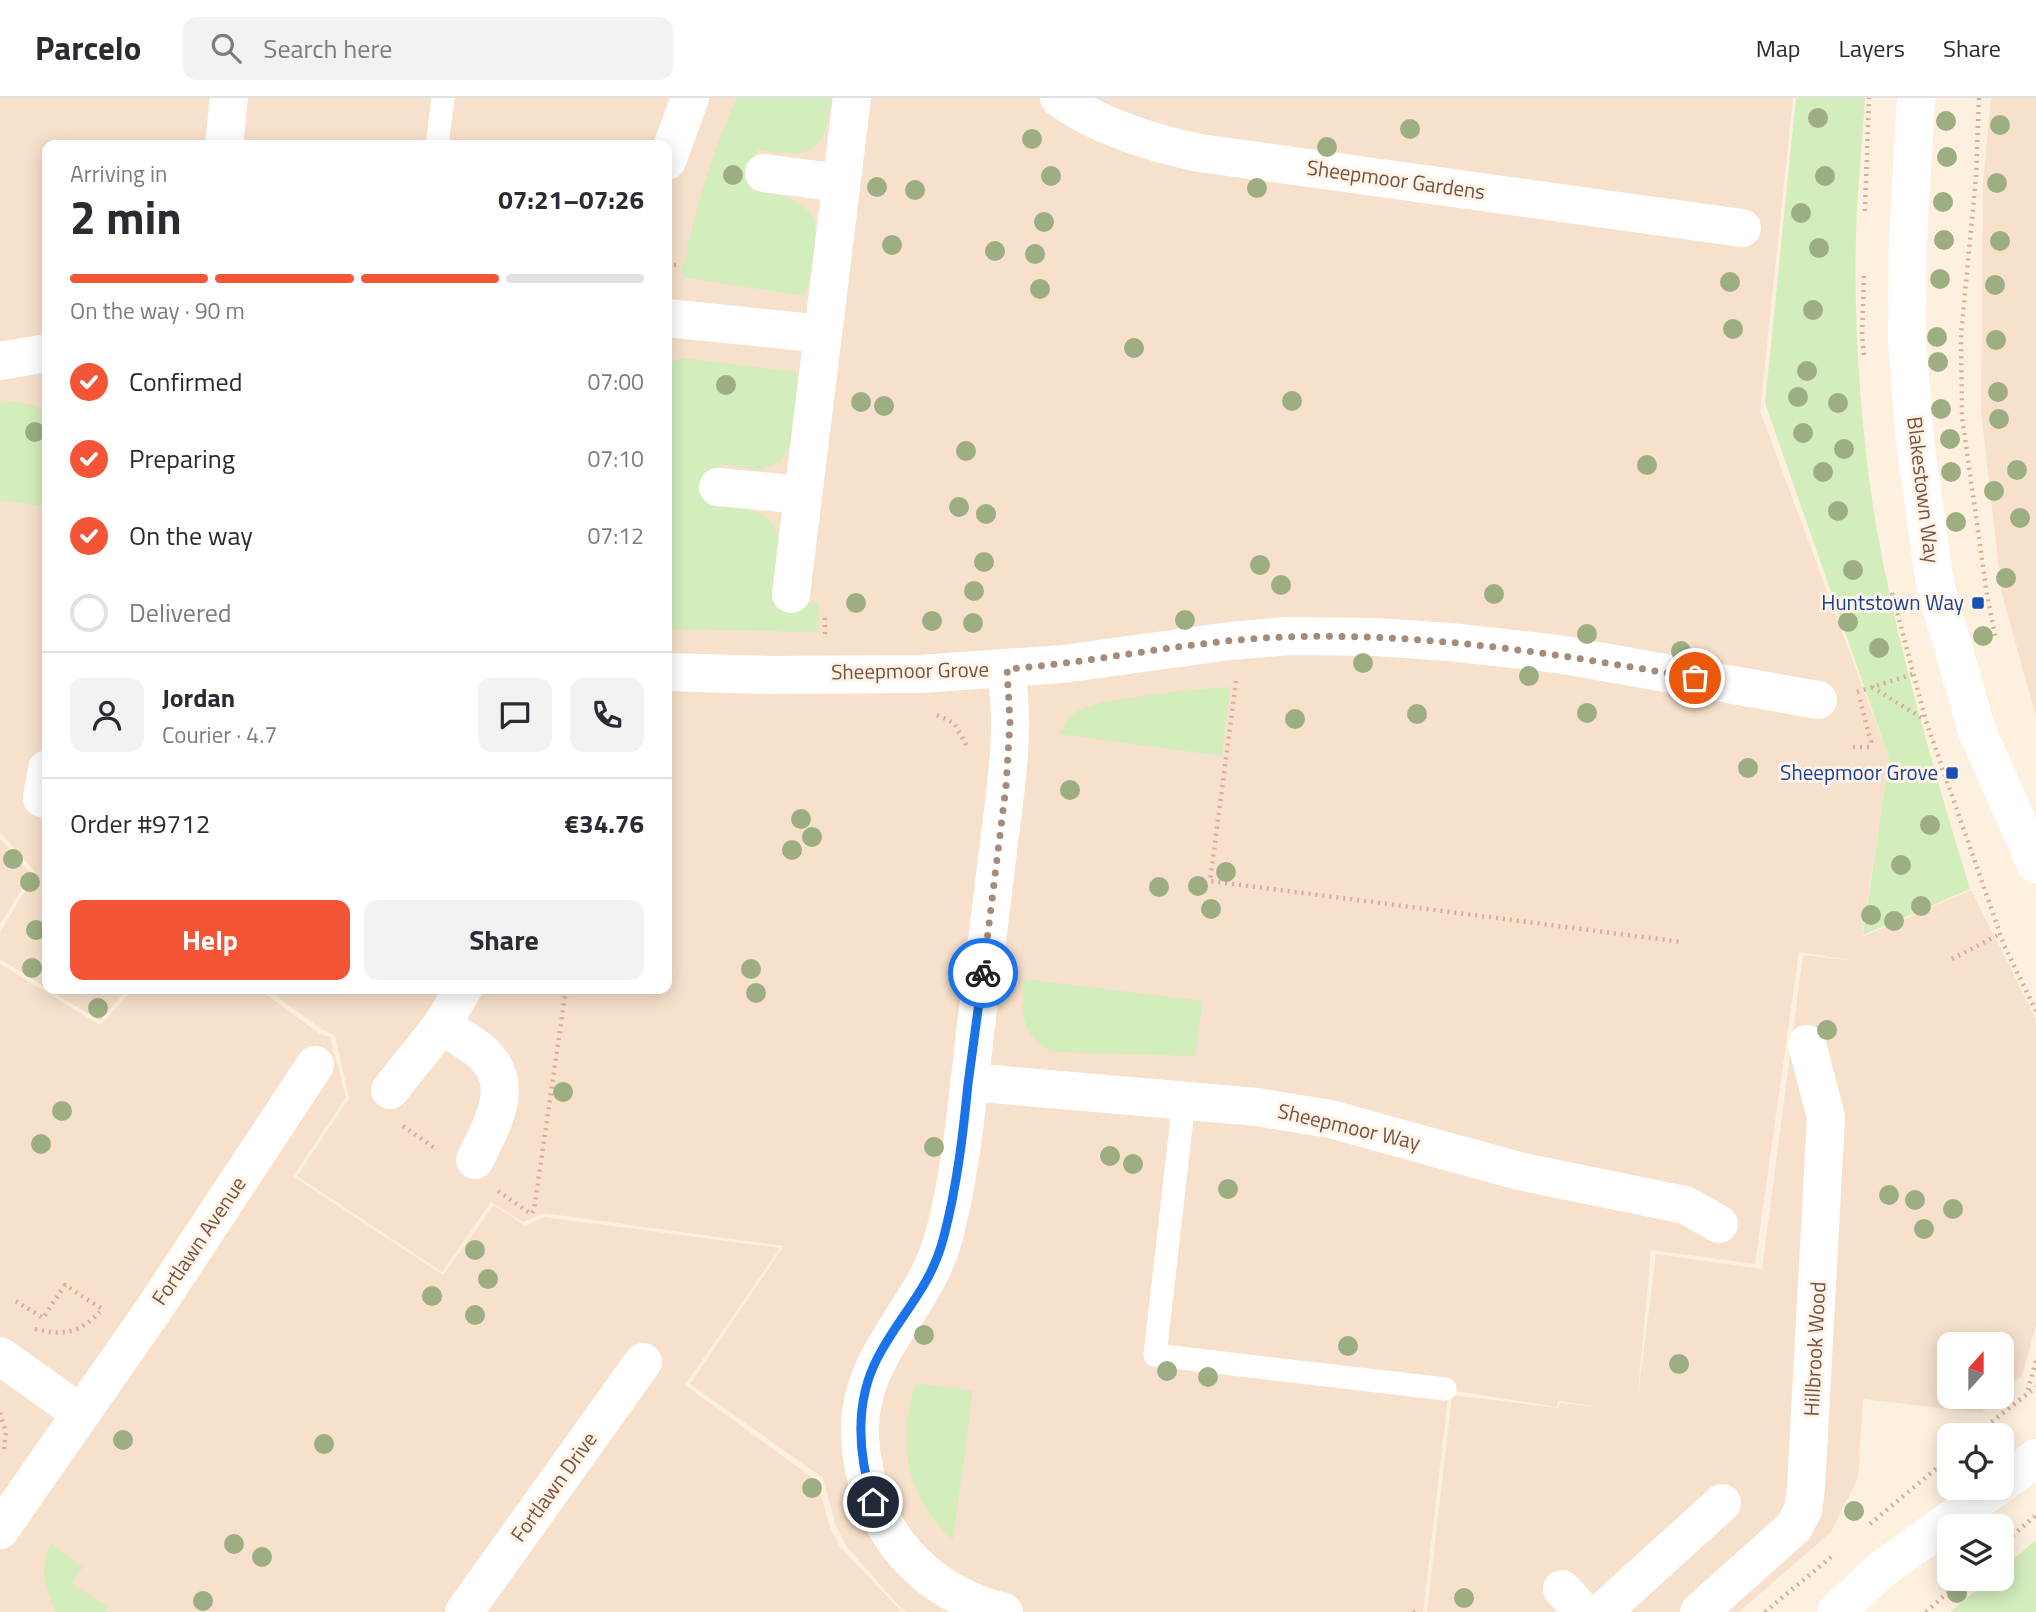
<!DOCTYPE html>
<html lang="en">
<head>
<meta charset="utf-8">
<style>
  body { margin:0; font-family:"Titillium Web",sans-serif; background:#f2f2f3; color:#2b2b33; height:100vh; display:flex; flex-direction:column; font-size:26px; white-space:nowrap }
  * { box-sizing:border-box; margin:0 }
  p { font-size:23px; color:#7c7c81 }
  .icon { flex:none; width:38px; height:38px; fill:none; stroke:currentColor; stroke-width:2; stroke-linecap:round; stroke-linejoin:round }
  .map { position:relative; flex:1; overflow:hidden }
  .drawer { position:absolute; left:42px; top:42px; width:630px; height:854px; display:flex; flex-direction:column; background:#fff; border-radius:14px; box-shadow:0 4px 18px #0003 }
  .drawer>* { flex:none }
  .needle { width:46px; rotate:21deg }
  .tools { position:absolute; left:1937px; top:1234px; display:grid; gap:14px }
  .tools a { display:grid; place-items:center; width:77px; height:77px; border-radius:14px; background:#fff; box-shadow:0 4px 18px #0003; font-size:35px }
  .pin { position:absolute; display:grid; place-items:center; width:60px; height:60px; color:#fff; margin:-30px; border:4px solid #fff; border-radius:50%; box-shadow:0 2px 7px #0007 }
  .courier { position:absolute; display:grid; place-items:center; width:70px; height:70px; margin:-35px; border:5px solid #1a73e8; border-radius:50%; background:#fff; color:#222; box-shadow:0 2px 9px #0007 }
  .headline em { font-style:normal; font-weight:700 }
  .headline div { display:flex; flex-direction:column-reverse }
  .headline { display:flex; align-items:center; justify-content:space-between; height:119px; padding:0 28px }
  h1 { font-size:46px; font-weight:700; line-height:52px }
  .bar { display:grid; grid-template-columns:repeat(4,1fr); gap:10px 7px; align-content:center; height:84px; padding:0 28px }
  .bar i { height:9px; border-radius:5px; background:#e1e1e2 }
  .bar .active { background:#f55537 }
  .bar p { grid-column:span 4 }
  .line { display:flex; align-items:center; gap:18px; padding:0 28px; border-top:2px solid #e1e1e2 }
  .line div { flex:1 }
  .round { display:grid; place-items:center; flex:none; width:74px; height:74px; border-radius:14px; background:#f2f2f3 }
  ol { padding:0 28px; list-style:none }
  li { display:flex; align-items:center; gap:21px; height:77px }
  li p { margin-inline-start:auto }
  li .icon { padding:7px; border-radius:50%; background:#f55537; color:#fff; stroke-width:4 }
  li:last-child { color:#7c7c81 }
  li i { width:38px; height:38px; border:4px solid #e1e1e2; border-radius:50% }
  .primary-button { display:flex; gap:14px; margin-top:auto; padding:14px 28px }
  .primary-button a { flex:1; height:80px; border-radius:14px; background:#f55537; color:#fff; font-size:28px; font-weight:700; line-height:80px; text-align:center }
  .primary-button a+a { background:#f2f2f3; color:#2b2b33 }
  header { display:flex; align-items:center; gap:42px; box-sizing:border-box; height:98px; padding:0 35px; background:#fff; border-bottom:2px solid #e1e1e2 }
  header strong { font-size:33px }
  nav { display:flex; gap:38px; margin-inline-start:auto; font-size:24px }
  .search { width:490px; height:63px; background:#f2f2f3; display:flex; align-items:center; gap:18px; box-sizing:border-box; padding:0 24px; border-radius:14px; color:#7c7c81; font-size:26px }
  .map>svg:first-child { display:block }
  .residential { fill:#f7e1cc; fill-rule:evenodd }
  .green { fill:#d3edbc }
  .lines { fill:none; stroke-linecap:round; stroke-linejoin:round }
  .path { stroke:#dbad97; stroke-width:4.5; stroke-dasharray:2 5; stroke-linecap:butt }
  .service { stroke:#fff; stroke-width:23 }
  .minor { stroke:#fff; stroke-width:38 }
  .tertiary { stroke:#fff; stroke-width:38 }
  .secondary { stroke:#fff; stroke-width:38 }
  .tree { fill:#9eae83 }
  .done { stroke:#a68a7a; stroke-width:7; stroke-dasharray:0 12.6 }
  .route { stroke:#1a73e8; stroke-width:9 }
  .transit-dot { fill:#1a4fb4; stroke:#fff4e7; stroke-width:2.5 }
  .labels { text-anchor:middle; stroke-width:6; stroke-linejoin:round; paint-order:stroke }
  .street-label { font-size:21px; fill:#775344; stroke:#fff4e7 }
  .transit-label { font-size:21px; fill:#164399; stroke:#fff4e7; text-anchor:end }
</style>
</head>
<body>
<header>
<strong>Parcelo</strong>
<div class="search"><svg class="icon" aria-label="search" viewBox="0 0 24 24"><circle cx="10" cy="10" r="6"/><path d="M15 15l6 6"/></svg>Search here</div>
<nav><a>Map</a><a>Layers</a><a>Share</a></nav>
</header>
<div class="map">
<svg width="2036" height="1514" viewBox="0 0 2036 1514">
  <rect width="100%" height="100%" fill="#fef0de"/>
  <!-- residential -->
  <g class="residential">
    <path d="M 0,0 L 1793,0 L 1760,313 L 1889,660 L 1862,839 L 1971,792 L 2036,921 L 2036,1228 L 2022,1277 L 2002,1296 L 2002,1246 L 1950,1246 L 1950,1298 L 1999,1299 L 1982,1315 L 1863,1301 L 1858,1380 L 1831,1434 L 1739,1514 L 1427,1514 L 1452,1297 L 1559,1310 L 1560,1305 L 1599,1309 L 1558,1303 L 1557,1309 L 1449,1292 L 1423,1514 L 907,1514 L 899,1508 L 847,1449 L 835,1426 L 823,1380 L 690,1286 L 784,1148 L 543,1115 L 523,1124 L 491,1104 L 442,1174 L 297,1078 L 349,1000 L 335,937 L 321,931 L 267,891 L 667,891 L 667,47 L 47,47 L 47,890 L 0,861 L 0,834 L 36,775 L 0,734 ZM 1799,854 L 1855,863 L 1803,857 L 1762,1171 L 1656,1156 L 1637,1305 L 1651,1152 L 1755,1166 Z"/>
    <path d="M 1991,0 L 2036,0 L 2036,619 L 2002,496 L 1981,315 L 1983,84 Z"/>
    <path d="M 0,741 L 31,776 L 0,826 Z"/>
    <path d="M 0,866 L 100,927 L 134,891 L 259,891 L 320,936 L 330,939 L 346,999 L 293,1078 L 443,1177 L 494,1107 L 525,1128 L 544,1119 L 780,1150 L 685,1287 L 817,1383 L 830,1429 L 840,1449 L 902,1514 L 0,1514 Z"/>
    <path d="M 48,891 L 127,891 L 100,923 Z"/>
  </g>
  <!-- green -->
  <g class="green">
    <path d="M 737,0 L 832,0 C 823,58 813,60 757,52 L 750,91 C 781,100 793,93 815,121 C 816,148 813,173 804,198 L 689,180 L 684,179 L 682,173 C 695,113 711,55 737,0 Z"/>
    <path d="M 1796,0 L 1865,0 C 1863,37 1859,74 1857,111 C 1852,212 1860,333 1877,433 C 1899,555 1934,672 1970,791 L 1863,837 L 1889,660 L 1765,305 Z"/>
    <path d="M 683,260 L 797,274 L 798,293 L 790,348 L 780,364 L 757,372 L 720,366 L 712,405 C 726,409 742,409 756,414 C 792,426 777,475 774,503 L 819,505 L 818,534 L 667,531 L 667,274 C 669,264 673,262 683,260 Z"/>
    <path d="M 11,303 L 33,307 L 47,316 L 47,409 L 0,402 L 0,305 Z"/>
    <path d="M 1230,589 L 1222,658 L 1059,636 L 1068,620 L 1081,611 L 1103,604 L 1176,593 Z"/>
    <path d="M 1024,881 L 1203,903 L 1195,958 L 1052,954 C 1020,938 1021,913 1024,881 Z"/>
    <path d="M 916,1285 L 973,1293 L 953,1442 C 906,1400 896,1344 916,1285 Z"/>
    <path d="M 2036,1442 L 2036,1514 L 1950,1514 L 1990,1481 L 2002,1480 L 2002,1471 Z"/>
    <path d="M 51,1446 L 83,1469 L 72,1486 L 109,1509 L 106,1514 L 56,1514 C 46,1493 38,1468 51,1446 Z"/>
  </g>
  <g class="lines">
    <!-- path -->
    <g class="path">
      <path d="M 1979,0 L 1976,79 L 1961,237 L 1962,319 L 1987,497 L 1996,542"/>
      <path d="M 1865,113 L 1869,0"/>
      <path d="M 667,167 L 676,167"/>
      <path d="M 1864,178 L 1862,237 L 1864,257"/>
      <path d="M 1892,495 L 1926,623 L 2004,847 L 2036,913"/>
      <path d="M 825,536 L 825,517"/>
      <path d="M 1236,583 L 1210,783 L 1682,844"/>
      <path d="M 1872,589 L 1925,622"/>
      <path d="M 1857,594 L 1913,576"/>
      <path d="M 937,617 L 954,625 L 968,650"/>
      <path d="M 1853,649 L 1869,649 L 1871,644 L 1860,602"/>
      <path d="M 1952,861 L 2000,836"/>
      <path d="M 403,1028 L 436,1051"/>
      <path d="M 498,1093 L 531,1116 L 534,1112 L 566,891"/>
      <path d="M 16,1203 L 43,1220 L 65,1187 L 102,1211"/>
      <path d="M 35,1231 C 64,1238 79,1235 100,1214"/>
      <path d="M 2028,1292 L 2036,1262"/>
      <path d="M 0,1315 L 6,1335 L 4,1351"/>
      <path d="M 1975,1337 L 2036,1289"/>
      <path d="M 1870,1426 L 1950,1359"/>
      <path d="M 2002,1447 L 2036,1417"/>
      <path d="M 1414,1514 L 1415,1513"/>
      <path d="M 1765,1514 L 1831,1459"/>
      <path d="M 1926,1514 L 1964,1480"/>
    </g>
    <!-- service -->
    <g class="service">
      <path d="M 437,47 L 443,0"/>
      <path d="M 1184,1003 L 1155,1257 L 1445,1291"/>
    </g>
    <!-- minor -->
    <g class="minor">
      <path d="M 1059,0 C 1097,28 1155,46 1200,55 L 1742,130"/>
      <path d="M 224,47 L 229,0"/>
      <path d="M 667,63 L 690,0"/>
      <path d="M 764,75 L 840,85"/>
      <path d="M 667,220 L 823,236"/>
      <path d="M 0,263 L 47,255"/>
      <path d="M 718,389 L 802,397"/>
      <path d="M 791,496 L 852,0"/>
      <path d="M 667,574 L 768,577 L 920,576 L 1063,566 L 1230,543 L 1289,538 L 1376,539 L 1450,544 L 1558,556 L 1818,602"/>
      <path d="M 42,700 L 47,671"/>
      <path d="M 442,927 C 454,935 467,943 479,952 C 519,985 492,1026 475,1062"/>
      <path d="M 969,984 L 1257,1009 L 1330,1021 L 1519,1073 L 1685,1107 L 1719,1126"/>
      <path d="M 390,992 L 442,927 L 463,891"/>
      <path d="M 0,1258 L 80,1315"/>
      <path d="M 0,1432 L 154,1211 L 315,967"/>
      <path d="M 1562,1491 L 1583,1514"/>
      <path d="M 464,1514 L 643,1264"/>
      <path d="M 1004,1514 C 919,1493 866,1428 860,1340 C 855,1258 925,1212 944,1138 C 963,1067 968,992 977,919 C 985,861 992,803 999,745 C 1004,705 1010,665 1010,624 C 1010,607 1008,589 1007,571"/>
      <path d="M 1602,1514 L 1722,1405"/>
      <path d="M 1699,1514 L 1794,1429 L 1803,1412 L 1806,1390 L 1826,1019 L 1807,946"/>
    </g>
    <!-- tertiary -->
    <path class="tertiary" d="M 1916,0 L 1908,141 L 1907,240 L 1915,343 L 1935,486 L 1977,633 L 2036,766"/>
    <!-- secondary -->
    <g class="secondary">
      <path d="M 2002,1385 L 2036,1360"/>
      <path d="M 1836,1514 L 1881,1472 L 1995,1390"/>
    </g>
  </g>
  <!-- trees -->
  <g class="tree">
    <circle cx="1818" cy="20" r="10"/>
    <circle cx="1946" cy="23" r="10"/>
    <circle cx="2000" cy="27" r="10"/>
    <circle cx="1410" cy="31" r="10"/>
    <circle cx="1032" cy="41" r="10"/>
    <circle cx="1327" cy="49" r="10"/>
    <circle cx="1947" cy="59" r="10"/>
    <circle cx="733" cy="77" r="10"/>
    <circle cx="1051" cy="78" r="10"/>
    <circle cx="1825" cy="78" r="10"/>
    <circle cx="1997" cy="85" r="10"/>
    <circle cx="877" cy="89" r="10"/>
    <circle cx="1257" cy="90" r="10"/>
    <circle cx="915" cy="92" r="10"/>
    <circle cx="1943" cy="104" r="10"/>
    <circle cx="1801" cy="115" r="10"/>
    <circle cx="1044" cy="124" r="10"/>
    <circle cx="1944" cy="142" r="10"/>
    <circle cx="2000" cy="143" r="10"/>
    <circle cx="892" cy="147" r="10"/>
    <circle cx="1819" cy="150" r="10"/>
    <circle cx="995" cy="153" r="10"/>
    <circle cx="1035" cy="156" r="10"/>
    <circle cx="1940" cy="181" r="10"/>
    <circle cx="1730" cy="184" r="10"/>
    <circle cx="1995" cy="187" r="10"/>
    <circle cx="1040" cy="191" r="10"/>
    <circle cx="1813" cy="212" r="10"/>
    <circle cx="1733" cy="231" r="10"/>
    <circle cx="1937" cy="239" r="10"/>
    <circle cx="1996" cy="242" r="10"/>
    <circle cx="1134" cy="250" r="10"/>
    <circle cx="1938" cy="264" r="10"/>
    <circle cx="1807" cy="273" r="10"/>
    <circle cx="726" cy="287" r="10"/>
    <circle cx="1998" cy="294" r="10"/>
    <circle cx="1798" cy="299" r="10"/>
    <circle cx="1292" cy="303" r="10"/>
    <circle cx="861" cy="304" r="10"/>
    <circle cx="1838" cy="305" r="10"/>
    <circle cx="884" cy="308" r="10"/>
    <circle cx="1941" cy="311" r="10"/>
    <circle cx="1999" cy="321" r="10"/>
    <circle cx="35" cy="334" r="10"/>
    <circle cx="1803" cy="335" r="10"/>
    <circle cx="1950" cy="341" r="10"/>
    <circle cx="1844" cy="351" r="10"/>
    <circle cx="966" cy="353" r="10"/>
    <circle cx="1647" cy="367" r="10"/>
    <circle cx="2017" cy="372" r="10"/>
    <circle cx="1823" cy="374" r="10"/>
    <circle cx="1951" cy="374" r="10"/>
    <circle cx="1994" cy="393" r="10"/>
    <circle cx="959" cy="409" r="10"/>
    <circle cx="1838" cy="413" r="10"/>
    <circle cx="986" cy="416" r="10"/>
    <circle cx="2020" cy="420" r="10"/>
    <circle cx="1956" cy="424" r="10"/>
    <circle cx="984" cy="464" r="10"/>
    <circle cx="1260" cy="467" r="10"/>
    <circle cx="1853" cy="472" r="10"/>
    <circle cx="2006" cy="480" r="10"/>
    <circle cx="1281" cy="487" r="10"/>
    <circle cx="974" cy="493" r="10"/>
    <circle cx="1494" cy="496" r="10"/>
    <circle cx="856" cy="505" r="10"/>
    <circle cx="1185" cy="522" r="10"/>
    <circle cx="932" cy="523" r="10"/>
    <circle cx="1848" cy="524" r="10"/>
    <circle cx="973" cy="525" r="10"/>
    <circle cx="1587" cy="536" r="10"/>
    <circle cx="1983" cy="538" r="10"/>
    <circle cx="1879" cy="550" r="10"/>
    <circle cx="1681" cy="553" r="10"/>
    <circle cx="1363" cy="565" r="10"/>
    <circle cx="1529" cy="578" r="10"/>
    <circle cx="1587" cy="615" r="10"/>
    <circle cx="1417" cy="616" r="10"/>
    <circle cx="1295" cy="621" r="10"/>
    <circle cx="1748" cy="670" r="10"/>
    <circle cx="1070" cy="692" r="10"/>
    <circle cx="801" cy="721" r="10"/>
    <circle cx="1930" cy="727" r="10"/>
    <circle cx="812" cy="739" r="10"/>
    <circle cx="792" cy="752" r="10"/>
    <circle cx="13" cy="761" r="10"/>
    <circle cx="1901" cy="767" r="10"/>
    <circle cx="1226" cy="774" r="10"/>
    <circle cx="30" cy="784" r="10"/>
    <circle cx="1198" cy="788" r="10"/>
    <circle cx="1159" cy="789" r="10"/>
    <circle cx="1921" cy="808" r="10"/>
    <circle cx="1211" cy="811" r="10"/>
    <circle cx="1871" cy="817" r="10"/>
    <circle cx="1894" cy="823" r="10"/>
    <circle cx="36" cy="832" r="10"/>
    <circle cx="32" cy="870" r="10"/>
    <circle cx="751" cy="871" r="10"/>
    <circle cx="756" cy="895" r="10"/>
    <circle cx="98" cy="910" r="10"/>
    <circle cx="1827" cy="932" r="10"/>
    <circle cx="563" cy="994" r="10"/>
    <circle cx="62" cy="1013" r="10"/>
    <circle cx="41" cy="1046" r="10"/>
    <circle cx="934" cy="1049" r="10"/>
    <circle cx="1110" cy="1058" r="10"/>
    <circle cx="1133" cy="1066" r="10"/>
    <circle cx="1228" cy="1091" r="10"/>
    <circle cx="1889" cy="1097" r="10"/>
    <circle cx="1915" cy="1102" r="10"/>
    <circle cx="1953" cy="1111" r="10"/>
    <circle cx="1924" cy="1131" r="10"/>
    <circle cx="475" cy="1152" r="10"/>
    <circle cx="488" cy="1181" r="10"/>
    <circle cx="432" cy="1198" r="10"/>
    <circle cx="475" cy="1217" r="10"/>
    <circle cx="924" cy="1237" r="10"/>
    <circle cx="1348" cy="1248" r="10"/>
    <circle cx="1679" cy="1266" r="10"/>
    <circle cx="1167" cy="1273" r="10"/>
    <circle cx="1208" cy="1279" r="10"/>
    <circle cx="123" cy="1342" r="10"/>
    <circle cx="324" cy="1346" r="10"/>
    <circle cx="812" cy="1390" r="10"/>
    <circle cx="1854" cy="1413" r="10"/>
    <circle cx="234" cy="1446" r="10"/>
    <circle cx="262" cy="1459" r="10"/>
    <circle cx="1957" cy="1495" r="10"/>
    <circle cx="1464" cy="1500" r="10"/>
    <circle cx="203" cy="1503" r="10"/>
  </g>
  <g class="lines">
    <!-- done -->
    <path class="done" d="M 983,875 L 1006,688 L 1010,624 L 1007,571 C 1100,564 1192,542 1285,539 C 1423,534 1560,556 1695,580"/>
    <!-- route -->
    <path class="route" d="M 873,1404 C 858,1357 854,1304 878,1259 C 901,1215 931,1190 944,1138 C 957,1088 963,1037 968,986 C 973,949 978,912 983,875"/>
  </g>
  <!-- markers -->
  <g class="transit-dot">
    <rect x="1971" y="498" width="14" height="14" rx="3.5"/>
    <rect x="1945" y="668" width="14" height="14" rx="3.5"/>
  </g>
  <g class="labels">
    <!-- street labels -->
    <g class="street-label">
      <text transform="translate(1396 82) rotate(8)" y="7">Sheepmoor Gardens</text>
      <text transform="translate(1923 392) rotate(83)" y="7">Blakestown Way</text>
      <text transform="translate(910 573) rotate(-1)" y="7">Sheepmoor Grove</text>
      <text transform="translate(1349 1029) rotate(13)" y="7">Sheepmoor Way</text>
      <text transform="translate(199 1143) rotate(-56)" y="7">Fortlawn Avenue</text>
      <text transform="translate(1815 1251) rotate(-87)" y="7">Hillbrook Wood</text>
      <text transform="translate(554 1389) rotate(-54)" y="7">Fortlawn Drive</text>
    </g>
    <!-- transit labels -->
    <g class="transit-label">
      <text x="1964" y="512">Huntstown Way</text>
      <text x="1938" y="682">Sheepmoor Grove</text>
    </g>
  </g>
</svg>
<div class="tools">
<a><svg class="needle" viewBox="-14 -14 28 28"><path d="M0-13l5 13h-10z" fill="#e53935"/><path d="M0 13l5-13h-10z" fill="#7c7c81"/></svg></a>
<a><svg class="icon" aria-label="locate" viewBox="0 0 24 24"><circle cx="12" cy="12" r="6"/><path d="M12 2v4M12 18v4M2 12h4M18 12h4"/></svg></a>
<a><svg class="icon" aria-label="layers" viewBox="0 0 24 24"><path d="M12 4l9 5-9 5-9-5zM3 14l9 5 9-5"/></svg></a>
</div>
<div class="pin" style="left:1695px;top:580px;background:#ea580c"><svg class="icon" aria-label="bag" viewBox="0 0 24 24"><path d="M5 8h14l-1 12H6zM9 8a3 3 0 0 1 6 0"/></svg></div>
<div class="pin" style="left:873px;top:1404px;background:#1f2937"><svg class="icon" aria-label="home" viewBox="0 0 24 24"><path d="M3 11l9-7 9 7M6 9v11h12V9"/></svg></div>
<div class="courier" style="left:983px;top:875px"><svg class="icon" aria-label="bike" viewBox="0 0 24 24"><circle cx="6" cy="16" r="4"/><circle cx="18" cy="16" r="4"/><path d="M6 16l4-8h5l3 8M10 8l3 8H6M13 5h3"/></svg></div>
<section class="drawer">
<div class="headline"><div><h1>2 min</h1><p>Arriving in</p></div><em>07:21–07:26</em></div>
<div class="bar"><i class="active"></i><i class="active"></i><i class="active"></i><i></i><p>On the way · 90 m</p></div>
<ol>
<li><svg class="icon" aria-label="check" viewBox="0 0 24 24"><path d="M5 12l5 5 9-10"/></svg>Confirmed<p>07:00</p></li>
<li><svg class="icon" aria-label="check" viewBox="0 0 24 24"><path d="M5 12l5 5 9-10"/></svg>Preparing<p>07:10</p></li>
<li><svg class="icon" aria-label="check" viewBox="0 0 24 24"><path d="M5 12l5 5 9-10"/></svg>On the way<p>07:12</p></li>
<li><i></i>Delivered</li>
</ol>
<div class="line" style="height:126px"><a class="round"><svg class="icon" aria-label="person" viewBox="0 0 24 24"><circle cx="12" cy="8" r="4"/><path d="M4 21q1-7 8-7t8 7"/></svg></a><div><b>Jordan</b><p>Courier · 4.7</p></div><a class="round"><svg class="icon" aria-label="chat" viewBox="0 0 24 24"><path d="M4 5h16v11H9l-5 4z"/></svg></a><a class="round"><svg class="icon" aria-label="phone" viewBox="0 0 24 24"><path d="M5 4h4l2 5-3 2q2 4 5 5l2-3 5 2v4C11 20 4 13 5 4z"/></svg></a></div>
<div class="line" style="height:91px"><div>Order #9712</div><b>€34.76</b></div>
<div class="primary-button"><a>Help</a><a>Share</a></div>
</section>
</div>
</body>
</html>
